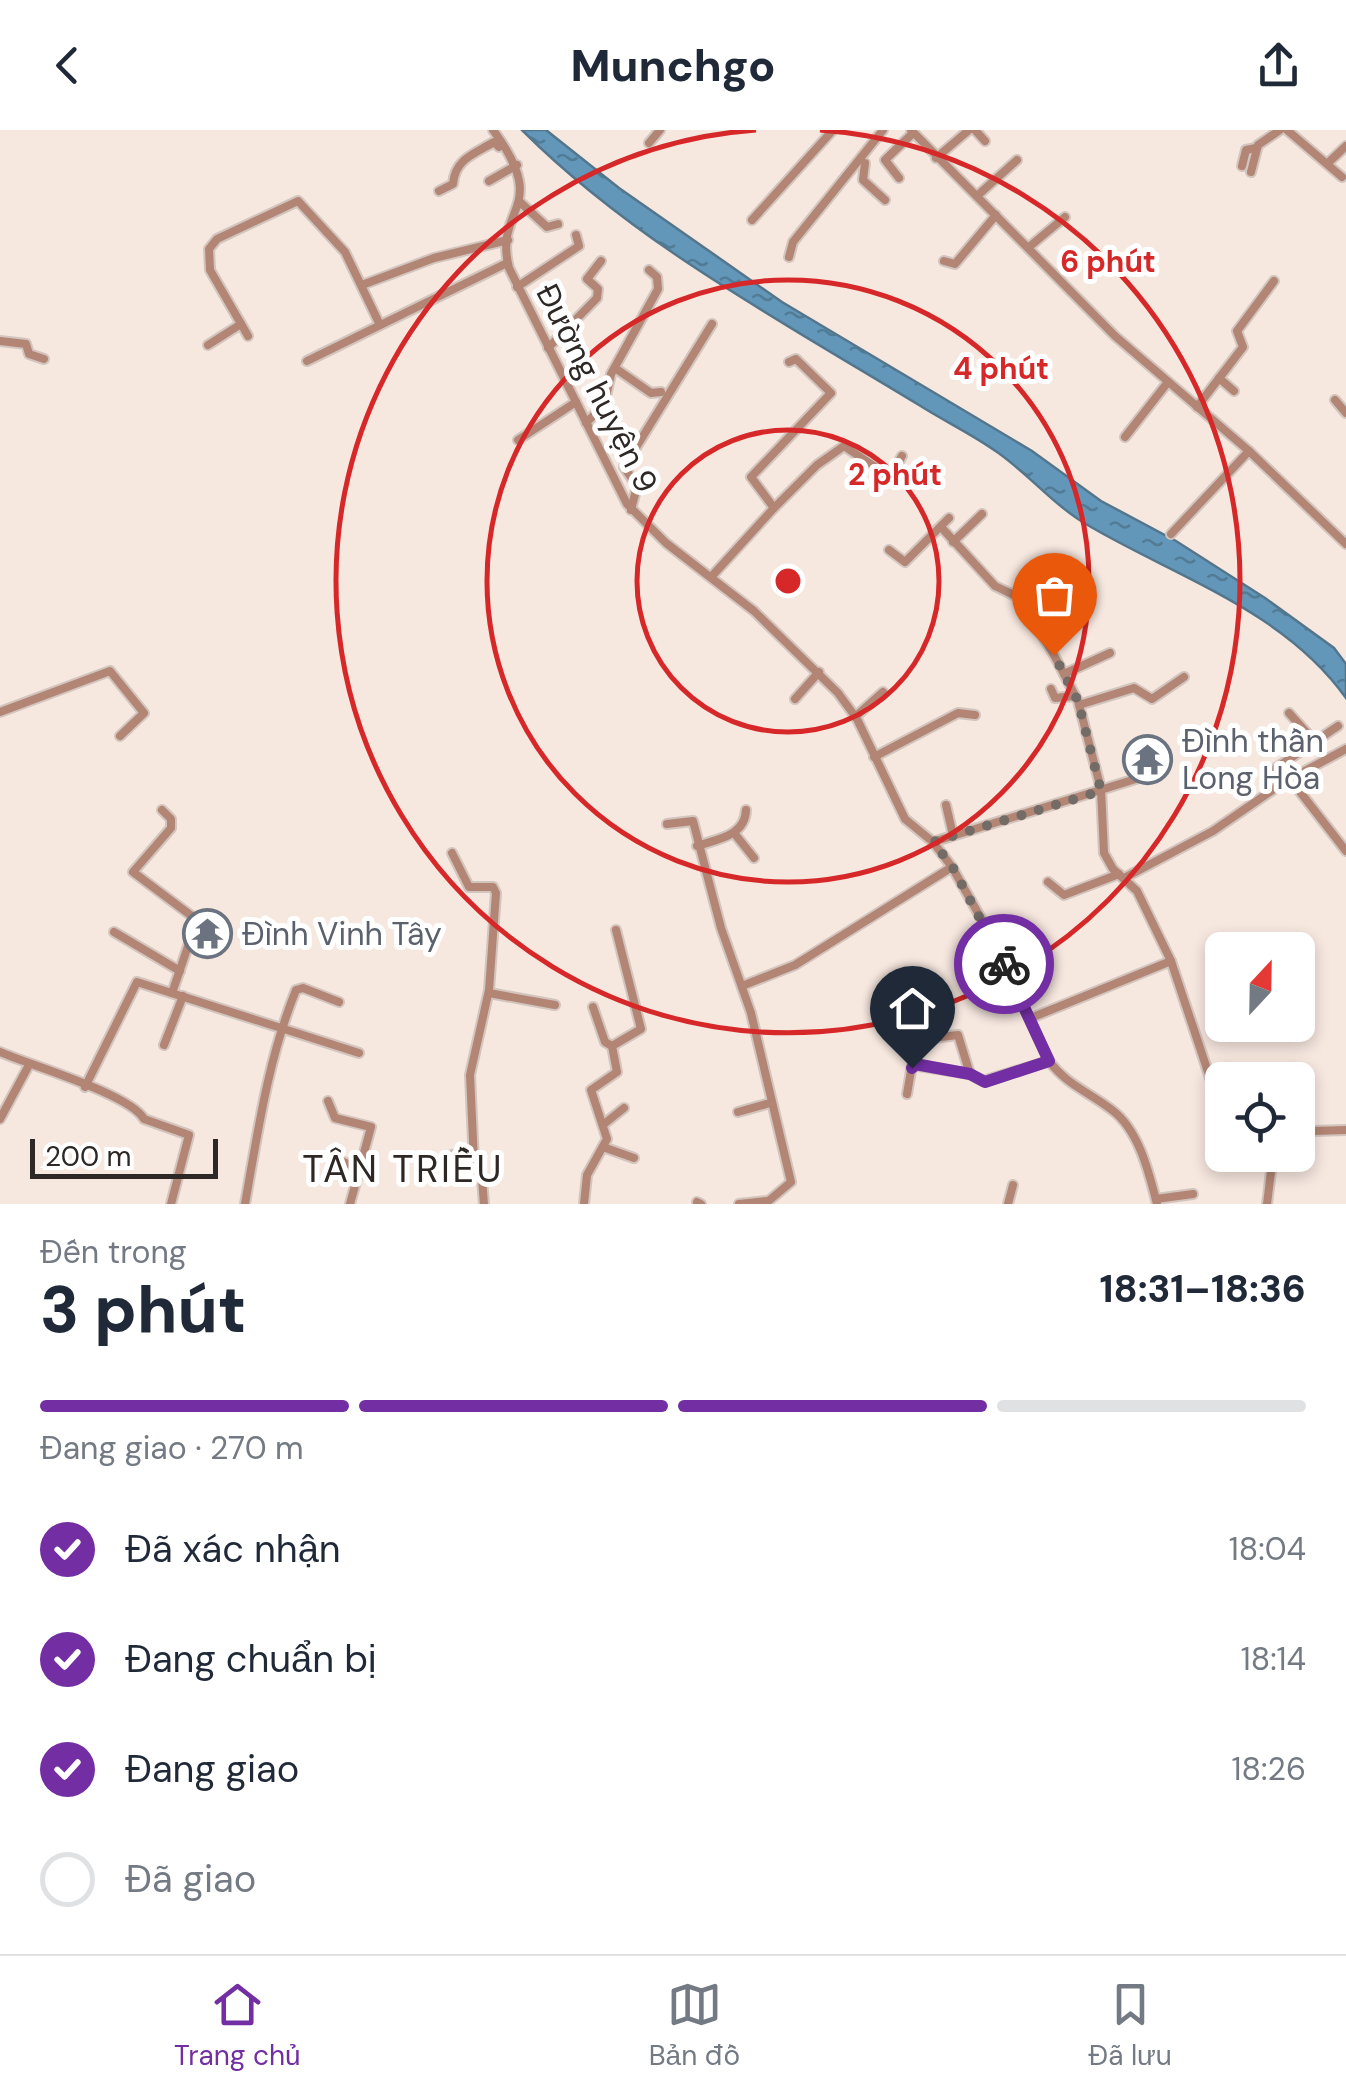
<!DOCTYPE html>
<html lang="vi">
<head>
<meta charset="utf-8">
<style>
  body { margin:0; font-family:"DM Sans",sans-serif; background:#f6f6f7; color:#1f2937; height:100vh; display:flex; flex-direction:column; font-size:38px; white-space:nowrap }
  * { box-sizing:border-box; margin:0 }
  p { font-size:32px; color:#747a83 }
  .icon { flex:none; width:55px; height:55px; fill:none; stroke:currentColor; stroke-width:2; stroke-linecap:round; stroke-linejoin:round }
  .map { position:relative; height:1074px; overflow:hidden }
  .drawer { display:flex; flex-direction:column; background:#fff; flex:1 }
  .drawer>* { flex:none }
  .needle { width:65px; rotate:22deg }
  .controls { position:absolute; left:1205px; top:802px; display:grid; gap:20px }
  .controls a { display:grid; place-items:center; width:110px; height:110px; border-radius:15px; background:#fff; box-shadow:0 5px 15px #0003; font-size:50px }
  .scale { position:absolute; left:30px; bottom:25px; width:188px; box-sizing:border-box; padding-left:10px; border:5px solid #2d2825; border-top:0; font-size:28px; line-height:35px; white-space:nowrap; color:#2d2825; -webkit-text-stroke:8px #fff; paint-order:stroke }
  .pin { position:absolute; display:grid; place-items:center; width:85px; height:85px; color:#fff; margin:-102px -42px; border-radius:50% 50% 50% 0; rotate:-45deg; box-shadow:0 0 10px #0007 }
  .pin .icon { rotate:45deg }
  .courier { position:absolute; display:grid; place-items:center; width:100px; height:100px; margin:-50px; border:8px solid #722ea2; border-radius:50%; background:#fff; color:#222; box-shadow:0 2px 12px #0007 }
  .summary em { font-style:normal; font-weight:800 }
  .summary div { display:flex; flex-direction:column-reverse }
  .summary { display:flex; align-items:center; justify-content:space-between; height:170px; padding:0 40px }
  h1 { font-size:65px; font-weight:800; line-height:75px }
  .bar { display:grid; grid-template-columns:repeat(4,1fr); gap:15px 10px; align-content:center; height:120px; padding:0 40px }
  .bar i { height:12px; border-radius:8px; background:#e0e1e3 }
  .bar .active { background:#722ea2 }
  .bar p { grid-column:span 4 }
  ol { padding:0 40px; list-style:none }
  li { display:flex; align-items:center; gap:30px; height:110px }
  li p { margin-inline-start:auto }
  li .icon { padding:10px; border-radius:50%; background:#722ea2; color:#fff; stroke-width:4 }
  li:last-child { color:#747a83 }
  li i { width:55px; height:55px; border:5px solid #e0e1e3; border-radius:50% }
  header { display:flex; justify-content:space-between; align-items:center; height:130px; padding:0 40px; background:#fff; font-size:45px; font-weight:800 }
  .tab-bar { display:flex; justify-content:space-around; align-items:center; height:140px; border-top:2px solid #e0e1e3; background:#fff; font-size:28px; color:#747a83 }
  .tab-bar a { display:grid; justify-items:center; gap:5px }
  .tab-bar .active { color:#722ea2 }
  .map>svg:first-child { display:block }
  .water { fill:url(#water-ripples); stroke:#53768d; stroke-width:2.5 }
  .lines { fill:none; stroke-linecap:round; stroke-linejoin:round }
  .minor-casing { stroke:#d2c5be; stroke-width:12 }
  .minor { stroke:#b38575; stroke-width:8 }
  .done { stroke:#736b66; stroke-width:10; stroke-dasharray:0 18 }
  .route { stroke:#722ea2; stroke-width:12 }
  .ring { fill:none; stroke:#d62828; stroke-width:5 }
  .labels { text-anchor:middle; stroke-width:10; stroke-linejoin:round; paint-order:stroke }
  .street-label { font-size:32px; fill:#2d2825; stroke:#fff }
  .worship-label { font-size:32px; fill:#5b616d; stroke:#fff; text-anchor:start }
  .quarter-label { font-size:38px; letter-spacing:2.5px; fill:#2d2825; stroke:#fff }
  .centre { fill:#d62828; stroke:#fff; stroke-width:5 }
  .ring-label { font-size:30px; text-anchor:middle; font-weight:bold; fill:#d62828; stroke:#fff; stroke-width:10; stroke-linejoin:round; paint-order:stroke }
</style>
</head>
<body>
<header><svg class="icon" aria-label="back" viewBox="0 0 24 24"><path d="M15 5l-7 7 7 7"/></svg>Munchgo<svg class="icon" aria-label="share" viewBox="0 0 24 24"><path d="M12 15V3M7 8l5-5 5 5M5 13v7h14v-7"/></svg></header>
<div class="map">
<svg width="1346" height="1074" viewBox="0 0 1346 1074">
  <defs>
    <pattern id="water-ripples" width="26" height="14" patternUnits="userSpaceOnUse" patternTransform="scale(2.5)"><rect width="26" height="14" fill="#6397b9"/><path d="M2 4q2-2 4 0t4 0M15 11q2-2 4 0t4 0" fill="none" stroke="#527b96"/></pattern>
  </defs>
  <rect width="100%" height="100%" fill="#f6e7df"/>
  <!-- water -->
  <path class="water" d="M 522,0 L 546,0 L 619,58 L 782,172 L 1032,321 L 1101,371 L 1176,411 L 1265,468 L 1334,518 L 1346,534 L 1346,568 C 1285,482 1179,448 1091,397 C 1056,378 1029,344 997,322 C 972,304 944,291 919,275 C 783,192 635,113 522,0 Z"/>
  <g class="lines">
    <defs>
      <g id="minor">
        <path d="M 493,0 C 552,80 493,76 509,138 L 627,374 L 666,413 L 754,481 L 838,563 L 857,589 L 905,689 L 933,712 L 952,737 L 987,799 L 1049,931 C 1067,955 1089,962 1112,980 C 1139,1000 1149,1043 1157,1074"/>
        <path d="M 911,0 L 1115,206 L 1249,321 L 1346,414"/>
        <path d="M 975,0 L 985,11"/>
        <path d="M 1287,0 L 1342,47"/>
        <path d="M 649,13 L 660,0"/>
        <path d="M 936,28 L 969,0"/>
        <path d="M 865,33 L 863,50 L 885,70"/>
        <path d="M 1328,33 L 1346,16"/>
        <path d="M 1242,36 L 1246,20 L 1256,18"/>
        <path d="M 1251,42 L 1258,15 L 1280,0"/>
        <path d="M 899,48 L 885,30 L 913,3"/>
        <path d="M 489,51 L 517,35"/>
        <path d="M 439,61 L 453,54 C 455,29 474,24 494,12 L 499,17"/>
        <path d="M 977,66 L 1017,30"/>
        <path d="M 520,72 L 547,97 L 558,94"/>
        <path d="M 752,90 L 833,0"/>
        <path d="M 1029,117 L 1065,87"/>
        <path d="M 789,127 L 793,112 L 883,0"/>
        <path d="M 944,131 L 955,134 L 996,85"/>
        <path d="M 362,155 L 434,128 L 508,110"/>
        <path d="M 517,157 L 579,116 L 576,105"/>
        <path d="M 248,206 L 210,140 L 209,119 L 217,109 L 298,71 L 345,122 L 380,195"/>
        <path d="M 0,211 L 26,214 L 29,224 L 44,229"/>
        <path d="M 208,215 L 241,194"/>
        <path d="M 548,218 L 597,168 L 598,159 L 587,149 L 601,131"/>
        <path d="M 307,231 L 507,133"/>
        <path d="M 615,238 L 651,263 L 661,262"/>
        <path d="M 1219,248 L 1234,261"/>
        <path d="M 1335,270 L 1346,283"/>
        <path d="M 1197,277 L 1243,217 L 1237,201 L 1274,151"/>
        <path d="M 586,293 L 604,275 L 611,244 L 658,159 L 657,147 L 649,140"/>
        <path d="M 1125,307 L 1168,252"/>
        <path d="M 518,310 L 576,272"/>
        <path d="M 774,378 L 817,335 L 844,316 L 890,347 L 902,326"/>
        <path d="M 631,380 L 637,356 L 624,337 L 712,194"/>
        <path d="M 941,397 L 995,456 L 1020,468 L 1054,525 L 1078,571 L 1101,659 L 1104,723 L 1113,739 L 1137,761 L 1171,831 L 1031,888"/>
        <path d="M 1171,404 L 1249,321"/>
        <path d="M 953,412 L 982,384"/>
        <path d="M 889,420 L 905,432 L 949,388"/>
        <path d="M 712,446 L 774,378 L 751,347 L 831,263 L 796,229 L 789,232"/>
        <path d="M 1064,544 L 1110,523"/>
        <path d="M 1051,559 L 1055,568 L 1075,566"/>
        <path d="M 795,569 L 819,542"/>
        <path d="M 1079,575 L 1134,558 L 1152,569 L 1184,547"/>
        <path d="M 0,582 L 110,541 L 144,583 L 120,606"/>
        <path d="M 1289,583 L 1315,612"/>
        <path d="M 855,587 L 883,562"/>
        <path d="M 874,627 L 958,583 L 975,585"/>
        <path d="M 1290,649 L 1346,721"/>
        <path d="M 1288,650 L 1346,619"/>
        <path d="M 946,675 L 953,705"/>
        <path d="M 162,680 L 171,689 L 171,698 L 133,742 L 197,790 L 172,863"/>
        <path d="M 667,694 L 693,691 L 721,798 L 751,883 L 791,1052 L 765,1074"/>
        <path d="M 734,703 L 754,728"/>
        <path d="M 933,712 L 1155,643 L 1158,634"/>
        <path d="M 697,716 C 718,709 745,706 746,680"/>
        <path d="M 452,723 L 469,757 L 493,757 L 496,763 L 489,860 L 470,945 L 474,1032 L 482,1049 L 484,1074"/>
        <path d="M 1126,747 L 1213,701 L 1277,657 L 1276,638 L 1338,596"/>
        <path d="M 1048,752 L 1064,765 L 1119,744"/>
        <path d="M 114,802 L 180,841"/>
        <path d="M 1171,831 L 1210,948 L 1222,960"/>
        <path d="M 742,856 L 795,835 L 952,737"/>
        <path d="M 489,863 L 555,875"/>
        <path d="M 593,877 L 605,912 L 612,916"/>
        <path d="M 933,908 L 958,905 L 970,944 L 983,951 L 1049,931"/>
        <path d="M 164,915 L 183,866"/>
        <path d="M 0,922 C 32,936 130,964 144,989 L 189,1005 L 171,1074"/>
        <path d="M 1272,950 L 1284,938"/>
        <path d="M 85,957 L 137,852 L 359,923"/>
        <path d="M 907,964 L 912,935 L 970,944"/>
        <path d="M 328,971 L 335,988 L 371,997 L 350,1074"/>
        <path d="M 738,982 L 770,973"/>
        <path d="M 0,989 L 29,935"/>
        <path d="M 604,994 L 624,978"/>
        <path d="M 1313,1001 L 1346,1000"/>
        <path d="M 1216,1005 L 1222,982"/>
        <path d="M 603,1017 L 634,1028"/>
        <path d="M 452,1025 L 474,1029"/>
        <path d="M 335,1029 L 362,1039"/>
        <path d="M 1156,1069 L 1193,1064"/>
        <path d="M 697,1072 L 701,1074"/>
        <path d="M 245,1074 C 258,1001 268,929 296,860 L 303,858 L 339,872"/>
        <path d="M 584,1074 L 587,1045 L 607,1009 L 591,960 L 617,942 L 612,916 L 641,899 L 616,800"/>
        <path d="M 739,1074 L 767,1071"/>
        <path d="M 1008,1074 L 1013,1055"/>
        <path d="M 1267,1074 L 1273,1025"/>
      </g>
    </defs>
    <!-- minor casing -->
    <use href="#minor" class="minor-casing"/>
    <!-- minor -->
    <use href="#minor" class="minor"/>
  </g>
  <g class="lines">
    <!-- done -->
    <path class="done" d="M 1004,834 L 952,736 L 933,712 L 1101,661 L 1078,571 L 1054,525"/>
    <!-- route -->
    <path class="route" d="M 912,938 L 915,934 L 970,944 L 985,952 L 1049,931 L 1004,834"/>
  </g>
  <!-- distance rings -->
  <g class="ring">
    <circle cx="788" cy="451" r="151"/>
    <circle cx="788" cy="451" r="301"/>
    <path d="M820 0A452 452 0 1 1 756 0"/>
  </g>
  <!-- icons -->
  <defs>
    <symbol id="temple-ring" viewBox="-11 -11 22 22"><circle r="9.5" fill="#fff" stroke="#6b7280" stroke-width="1.5"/><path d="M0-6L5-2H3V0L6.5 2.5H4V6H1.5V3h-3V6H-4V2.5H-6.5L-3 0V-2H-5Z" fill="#6b7280"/></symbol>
  </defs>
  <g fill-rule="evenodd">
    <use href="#temple-ring" x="1120" y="602" width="55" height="55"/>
    <use href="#temple-ring" x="180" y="776" width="55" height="55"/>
  </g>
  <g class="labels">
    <!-- street labels -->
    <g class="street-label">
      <text transform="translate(597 258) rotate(63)" y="11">Đường huyện 9</text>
    </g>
    <!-- worship labels -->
    <g class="worship-label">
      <text x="1182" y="622">Đình thần<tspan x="1182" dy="37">Long Hòa</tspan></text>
      <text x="242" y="815">Đình Vinh Tây</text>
    </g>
    <!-- quarter labels -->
    <g class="quarter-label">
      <text x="403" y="1052">TÂN TRIỀU</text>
    </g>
  </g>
  <circle cx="788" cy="451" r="15" class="centre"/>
  <g class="ring-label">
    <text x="1108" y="142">6 phút</text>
    <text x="1001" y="249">4 phút</text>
    <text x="895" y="355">2 phút</text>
  </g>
</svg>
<div class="controls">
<a><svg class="needle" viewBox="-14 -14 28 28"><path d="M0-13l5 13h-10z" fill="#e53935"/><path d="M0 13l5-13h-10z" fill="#747a83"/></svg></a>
<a><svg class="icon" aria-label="locate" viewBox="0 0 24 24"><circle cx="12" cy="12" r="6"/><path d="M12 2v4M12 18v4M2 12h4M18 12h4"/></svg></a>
</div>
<div class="scale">200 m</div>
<div class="pin" style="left:1054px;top:525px;background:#ea580c"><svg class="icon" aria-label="bag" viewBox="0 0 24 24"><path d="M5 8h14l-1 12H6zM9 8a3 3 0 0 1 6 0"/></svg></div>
<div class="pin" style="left:912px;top:938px;background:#1f2937"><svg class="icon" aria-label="home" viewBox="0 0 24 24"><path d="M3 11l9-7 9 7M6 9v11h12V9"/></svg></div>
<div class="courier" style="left:1004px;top:834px"><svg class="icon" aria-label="bike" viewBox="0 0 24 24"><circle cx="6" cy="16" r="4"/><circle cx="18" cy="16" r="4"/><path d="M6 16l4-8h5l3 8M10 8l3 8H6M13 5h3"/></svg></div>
</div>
<section class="drawer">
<div class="summary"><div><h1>3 phút</h1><p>Đến trong</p></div><em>18:31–18:36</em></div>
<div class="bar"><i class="active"></i><i class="active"></i><i class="active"></i><i></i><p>Đang giao · 270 m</p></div>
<ol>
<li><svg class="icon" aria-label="check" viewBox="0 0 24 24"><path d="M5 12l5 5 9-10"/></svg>Đã xác nhận<p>18:04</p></li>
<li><svg class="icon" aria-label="check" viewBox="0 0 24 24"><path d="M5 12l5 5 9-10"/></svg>Đang chuẩn bị<p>18:14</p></li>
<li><svg class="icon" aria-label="check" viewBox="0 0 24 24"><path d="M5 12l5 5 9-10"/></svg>Đang giao<p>18:26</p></li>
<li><i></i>Đã giao</li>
</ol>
</section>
<nav class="tab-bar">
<a class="active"><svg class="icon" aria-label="home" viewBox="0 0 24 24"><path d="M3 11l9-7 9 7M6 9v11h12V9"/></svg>Trang chủ</a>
<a><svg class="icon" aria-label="map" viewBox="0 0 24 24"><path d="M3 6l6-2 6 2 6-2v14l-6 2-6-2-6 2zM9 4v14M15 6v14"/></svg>Bản đồ</a>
<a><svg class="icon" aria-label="saved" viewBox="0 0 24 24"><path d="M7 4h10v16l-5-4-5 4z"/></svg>Đã lưu</a>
</nav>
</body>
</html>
